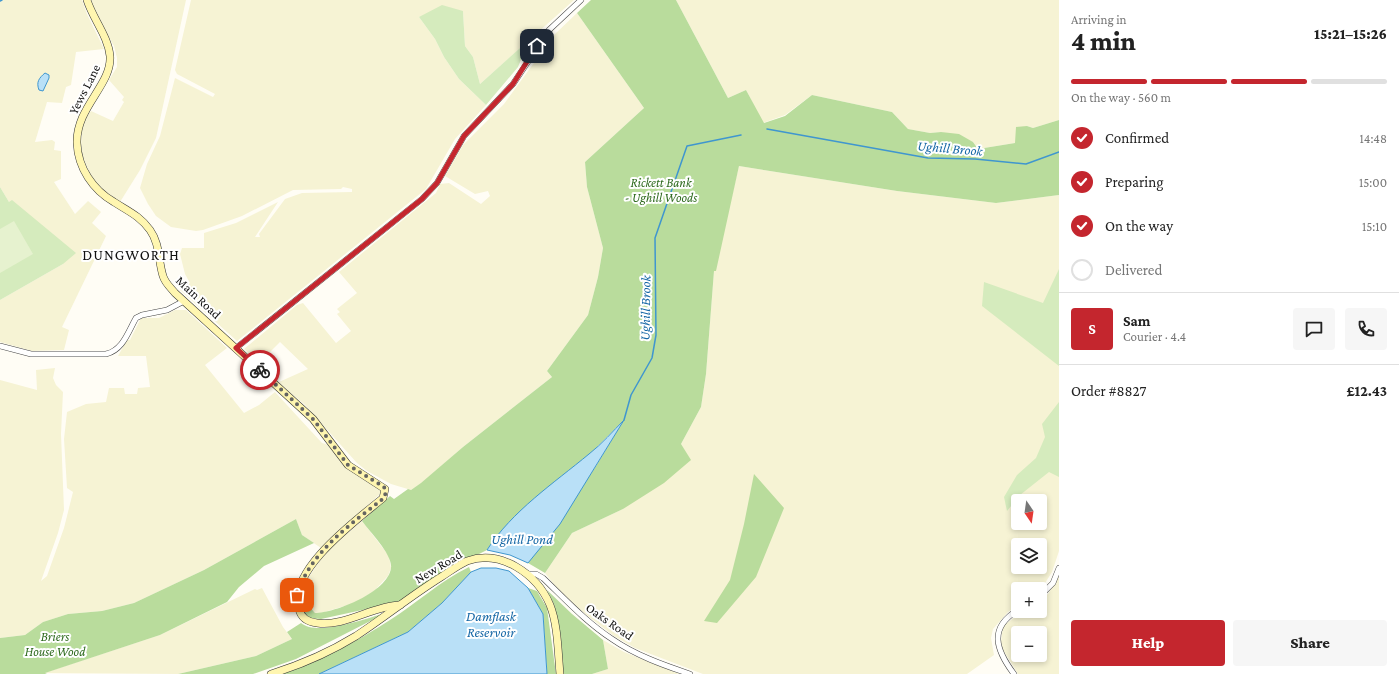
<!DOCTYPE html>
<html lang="en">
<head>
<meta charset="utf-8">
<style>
  body { margin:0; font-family:"Crimson Pro",serif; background:#f6f6f6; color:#222; height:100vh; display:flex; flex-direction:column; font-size:15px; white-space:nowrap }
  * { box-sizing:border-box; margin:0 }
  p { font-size:13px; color:#767676 }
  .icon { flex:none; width:22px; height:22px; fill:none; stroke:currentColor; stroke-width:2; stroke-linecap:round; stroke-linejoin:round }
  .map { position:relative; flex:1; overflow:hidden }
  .panel { display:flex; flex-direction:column; background:#fff; width:340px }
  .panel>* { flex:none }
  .needle { width:26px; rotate:167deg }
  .tools { position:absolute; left:1011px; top:494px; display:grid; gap:8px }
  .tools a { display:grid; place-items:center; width:36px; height:36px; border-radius:4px; background:#fff; box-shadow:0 2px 6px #0003; font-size:20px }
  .pin { position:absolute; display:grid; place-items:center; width:34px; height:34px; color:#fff; margin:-17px; border-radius:8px; box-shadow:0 2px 6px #0006 }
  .courier { position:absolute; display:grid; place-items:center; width:40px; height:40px; margin:-20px; border:3px solid #c4262e; border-radius:50%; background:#fff; color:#222; box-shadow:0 1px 5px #0007 }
  .overview em { font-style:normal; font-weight:800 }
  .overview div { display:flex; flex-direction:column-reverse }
  .overview { display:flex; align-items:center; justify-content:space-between; height:68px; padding:0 12px }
  h1 { font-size:26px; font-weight:800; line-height:30px }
  .bar { display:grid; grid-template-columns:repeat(4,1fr); gap:6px 4px; align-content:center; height:48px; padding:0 12px }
  .bar i { height:5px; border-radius:3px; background:#e0e0e0 }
  .bar .active { background:#c4262e }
  .bar p { grid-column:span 4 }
  .line { display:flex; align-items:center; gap:10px; padding:0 12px; border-top:1px solid #e0e0e0 }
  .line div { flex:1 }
  .round { display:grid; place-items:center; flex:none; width:42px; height:42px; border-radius:4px; background:#f6f6f6 }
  ol { padding:0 12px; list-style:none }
  li { display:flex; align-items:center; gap:12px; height:44px }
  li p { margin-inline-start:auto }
  li .icon { padding:4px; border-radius:50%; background:#c4262e; color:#fff; stroke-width:4 }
  li:last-child { color:#767676 }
  li i { width:22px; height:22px; border:2px solid #e0e0e0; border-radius:50% }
  .action { display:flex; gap:8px; margin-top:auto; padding:8px 12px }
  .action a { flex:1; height:46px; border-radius:4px; background:#c4262e; color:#fff; font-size:16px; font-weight:800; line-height:46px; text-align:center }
  .action a+a { background:#f6f6f6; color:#222 }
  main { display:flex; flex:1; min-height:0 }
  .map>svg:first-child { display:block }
  .farmland { fill:#f6f3d4; fill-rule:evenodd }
  .green { fill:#d5ebbd }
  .forest { fill:#b9dc9c }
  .pitch { fill:#e6f2cf }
  .water { fill:#b9e0f7; stroke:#3f96cf }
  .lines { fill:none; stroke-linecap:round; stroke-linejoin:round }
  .stream { stroke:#3f96cf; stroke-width:1.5 }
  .street-casing { stroke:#444; stroke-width:6 }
  .secondary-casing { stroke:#333; stroke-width:8 }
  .street { stroke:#fff; stroke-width:5 }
  .secondary { stroke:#fff6b0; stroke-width:7 }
  .done { stroke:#646461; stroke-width:4; stroke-dasharray:0 7.2 }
  .route { stroke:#c4262e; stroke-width:5 }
  .labels { text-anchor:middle; stroke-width:4; stroke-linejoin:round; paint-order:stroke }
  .street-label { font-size:13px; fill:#111; stroke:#fff }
  .park-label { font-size:13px; font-style:italic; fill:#2f6b1f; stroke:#fff }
  .water-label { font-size:14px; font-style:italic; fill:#1768a6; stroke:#fff }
  .quarter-label { font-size:15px; letter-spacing:1px; fill:#111; stroke:#fff }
</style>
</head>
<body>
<main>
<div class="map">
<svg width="1059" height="674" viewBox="0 0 1059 674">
  <rect width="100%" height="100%" fill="#fffdf5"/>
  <!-- farmland -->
  <g class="farmland">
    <path d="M 0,0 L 82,0 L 87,14 L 104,49 L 76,52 L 71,85 L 66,87 L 62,103 L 47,102 L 35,142 L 52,140 L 55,142 L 54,150 L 61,151 L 61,179 L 54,182 L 75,214 L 88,201 L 101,212 L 92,223 L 106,236 L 62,327 L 69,330 L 64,350 L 32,351 L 0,342 L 0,300 L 63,264 L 9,202 L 0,187 Z"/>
    <path d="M 91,0 L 186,0 L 156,138 L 140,170 L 120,202 L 104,192 L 94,181 L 83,158 L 81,146 L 82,129 L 84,120 L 91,111 L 113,121 L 124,102 L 122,100 L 124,97 L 109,80 L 117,67 L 117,58 L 114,46 L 95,14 Z"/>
    <path d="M 191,0 L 574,0 L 480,84 L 473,57 L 465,46 L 463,11 L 419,17 L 435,39 L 444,57 L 459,79 L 486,105 L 455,139 L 426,189 L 237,341 L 180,290 L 190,283 L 185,274 L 180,254 L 182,248 L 204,248 L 204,233 L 236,223 L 278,202 L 255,237 L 260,237 L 259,234 L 285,199 L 302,193 L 352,192 L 352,189 L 343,187 L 341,189 L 293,190 L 242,216 L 203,230 L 196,231 L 171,227 L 156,216 L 148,204 L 140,188 L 147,164 L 160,136 L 175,78 L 213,97 L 215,94 L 177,74 L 175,70 Z"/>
    <path d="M 676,0 L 1059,0 L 1059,120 L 1033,128 L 1027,126 L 1015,143 L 978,149 L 973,142 L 941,132 L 930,133 L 908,129 L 892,112 L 812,95 L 785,115 L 763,123 L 746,90 L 728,98 Z"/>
    <path d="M 577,13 L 644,108 L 585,162 L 587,187 L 603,248 L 598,277 L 588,315 L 547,371 L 552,377 L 463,447 L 422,483 L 411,490 L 391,484 L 367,471 L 357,463 L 304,404 L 282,386 L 279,382 L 308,369 L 280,342 L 259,363 L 244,349 L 297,305 L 303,303 L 336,343 L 351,331 L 337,314 L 340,312 L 337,309 L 357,293 L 339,272 L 436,193 L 440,184 L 449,183 L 481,204 L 490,196 L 488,191 L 475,194 L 445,176 L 463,145 L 504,104 L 555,34 Z"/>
    <path d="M 739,166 L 897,191 L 996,203 L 1059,195 L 1059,551 L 1052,572 L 1040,591 L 1040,589 L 1018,589 L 1018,605 L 1008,612 L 993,629 L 991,638 L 994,655 L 967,674 L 703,674 L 635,648 L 614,636 L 584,613 L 560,592 L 545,573 L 572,533 L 623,509 L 681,444 L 701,407 L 706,374 L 714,271 ZM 1018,501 L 1040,501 L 1040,523 L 1018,523 ZM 1018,545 L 1040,545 L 1040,567 L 1018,567 Z"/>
    <path d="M 175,310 L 186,310 L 227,348 L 205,365 L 244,413 L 259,405 L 275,392 L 322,443 L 329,445 L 343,463 L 355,474 L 381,491 L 380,494 L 321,548 L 302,535 L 296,519 L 204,570 L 134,603 L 102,611 L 68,614 L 43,622 L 25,635 L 0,638 L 0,380 L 37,390 L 36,370 L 55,368 L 53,378 L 56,385 L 63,392 L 61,434 L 64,510 L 58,533 L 41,581 L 47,576 L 64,528 L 73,492 L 67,488 L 64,439 L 67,412 L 86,404 L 106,402 L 109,388 L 124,388 L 125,394 L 137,394 L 138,388 L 150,387 L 146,356 L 118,356 L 127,340 L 130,340 L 141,318 L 159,318 Z"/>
    <path d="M 362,521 L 389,556 L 391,568 L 388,576 L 374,591 L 355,603 L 321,613 L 315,613 L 308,605 L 305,594 L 304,585 L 307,580 L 319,562 L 331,547 Z"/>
    <path d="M 1059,576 L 1059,674 L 1018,674 L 1003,650 L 1001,642 L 1003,626 L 1023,611 L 1040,611 L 1040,599 L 1048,594 ZM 1018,633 L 1040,633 L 1040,655 L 1018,655 Z"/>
    <path d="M 262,588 L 283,627 L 292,639 L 256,656 L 178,674 L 44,673 L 160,635 L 255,589 L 257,590 Z"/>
    <path d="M 603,640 L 624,652 L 680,674 L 592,674 L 608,669 Z"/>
  </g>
  <!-- green -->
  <g class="green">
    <path d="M 442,5 L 463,11 L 465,46 L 473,57 L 480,84 L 529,40 L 518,67 L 486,105 L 459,79 L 444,57 L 435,39 L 419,17 Z"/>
    <path d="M 0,187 L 9,202 L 12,200 L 76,253 L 63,264 L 0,300 Z"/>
    <path d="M 1059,269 L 1059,366 L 982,306 L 984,282 L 1043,303 Z"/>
    <path d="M 1059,402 L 1059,477 L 1049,472 L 1020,495 L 1007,511 L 1004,497 L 1017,475 L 1036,458 L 1045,437 L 1042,424 Z"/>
  </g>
  <!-- forest -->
  <g class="forest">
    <path d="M 591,0 L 676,0 L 728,98 L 746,90 L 764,123 L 785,116 L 812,95 L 892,112 L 908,129 L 930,133 L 941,132 L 959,134 L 973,142 L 978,149 L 1015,143 L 1016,127 L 1027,126 L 1033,128 L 1059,120 L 1059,195 L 996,203 L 897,191 L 739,166 L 716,271 L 714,271 L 706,374 L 701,407 L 681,444 L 691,460 L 664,483 L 623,509 L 572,533 L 545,573 L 528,563 L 596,466 L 623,421 L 591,453 L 528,505 L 495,538 L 487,550 L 475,556 L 456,563 L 399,602 L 321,619 L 310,618 C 298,609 301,597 304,585 L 308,605 L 315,613 C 335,613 388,592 391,568 C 393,555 370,532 362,521 L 390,496 L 394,499 L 408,489 L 411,490 L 421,483 L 463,447 L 552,377 L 547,371 L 588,315 L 598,277 L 603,248 L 587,187 L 585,162 L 644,108 L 577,13 Z"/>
    <path d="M 754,474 L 784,508 L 756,577 L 717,623 L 704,621 L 730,580 L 744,524 Z"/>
    <path d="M 296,519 L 302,535 L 314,543 L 264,566 L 239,587 L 227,602 L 160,635 L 45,673 L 47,674 L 0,674 L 0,638 L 25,635 L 43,622 L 68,614 L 102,611 L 134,603 L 204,570 Z"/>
    <path d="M 469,567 L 471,572 L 442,603 L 408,632 L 319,674 L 281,674 C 320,660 355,643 390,620 C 418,602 439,582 469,567 Z"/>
    <path d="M 528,588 L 537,591 L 547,608 L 556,674 L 547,674 L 543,614 Z"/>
    <path d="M 547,590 L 572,614 L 603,640 L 608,669 L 592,674 L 563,674 L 554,604 Z"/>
    <path d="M 386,613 L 296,659 L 253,674 L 178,674 L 256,656 L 292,639 L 287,632 L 301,623 C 318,637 366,618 386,613 Z"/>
  </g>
  <!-- pitch -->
  <path class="pitch" d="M 14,221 L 33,254 L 0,273 L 0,229 Z"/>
  <!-- water -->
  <g class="water">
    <path d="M 45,73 L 49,75 L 49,78 L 43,91 L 39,90 C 36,82 39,78 45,73 Z"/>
    <path d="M 624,420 L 560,524 L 528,563 L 510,555 L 487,550 C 512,511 554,483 589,454 C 602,444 613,431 624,420 Z"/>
    <path d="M 481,568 L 496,568 L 509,571 L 528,588 L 543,614 L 547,674 L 319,674 L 408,632 L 442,603 L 471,572 Z"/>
  </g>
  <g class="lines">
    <!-- stream -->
    <g class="stream">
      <path d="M 0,1 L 2,0"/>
      <path d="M 767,129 L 928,158 L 975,159 L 1026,164 L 1059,152"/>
      <path d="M 624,420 L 631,395 L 652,358 L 656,335 L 655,238 L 687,146 L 741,135"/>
    </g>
    <defs>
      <g id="street">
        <path d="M 0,346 L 31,354 L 106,354 C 123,350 128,332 136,318 L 142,315 L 167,310 L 184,301"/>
        <path d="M 236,348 L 422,199 L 437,183 L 464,136 L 513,84 L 549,30 L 581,0"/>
        <path d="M 528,574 L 536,574 L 543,578 C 565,599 586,622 612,639 C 635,655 663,665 690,674"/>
        <path d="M 1040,596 L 1053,583 L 1059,568"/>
        <path d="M 1014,674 C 996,650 988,628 1018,610"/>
      </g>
      <g id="secondary">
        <path d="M 87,0 C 93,19 108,36 110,56 C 112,85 76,107 77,143 C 78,168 93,190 114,202 C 128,211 140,216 150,230 C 160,244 158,260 163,276 C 165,283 171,288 175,293 L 313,419 L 348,465 L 385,489 L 383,498 C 358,519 286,571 299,609 C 301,618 308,622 317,623 C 345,627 372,606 400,605"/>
        <path d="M 271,674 C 300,665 330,652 356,636 C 385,617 412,595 441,577 C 449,572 458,565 467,561 C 501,549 537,574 550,605 C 558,625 558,653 560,674"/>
      </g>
    </defs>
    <!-- street casing -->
    <use href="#street" class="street-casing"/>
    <!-- secondary casing -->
    <use href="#secondary" class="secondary-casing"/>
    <!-- street -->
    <use href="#street" class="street"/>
    <!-- secondary -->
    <use href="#secondary" class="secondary"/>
  </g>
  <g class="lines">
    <!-- done -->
    <path class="done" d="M 260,370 L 313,419 L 348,465 L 384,487 L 386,492 L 384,498 C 351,524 309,553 297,595"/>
    <!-- route -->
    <path class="route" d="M 260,370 L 236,348 L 422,199 L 437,183 L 464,136 L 513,84 L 537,46"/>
  </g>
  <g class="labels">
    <!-- street labels -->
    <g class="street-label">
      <text transform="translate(84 89) rotate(-63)" y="5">Yews Lane</text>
      <text transform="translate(199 297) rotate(43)" y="5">Main Road</text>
      <text transform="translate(438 566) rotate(-31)" y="5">New Road</text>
      <text transform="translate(610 621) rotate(35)" y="5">Oaks Road</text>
    </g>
    <!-- park labels -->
    <g class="park-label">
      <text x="661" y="187">Rickett Bank<tspan x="661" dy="15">- Ughill Woods</tspan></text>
      <text x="55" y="641">Briers<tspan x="55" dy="15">House Wood</tspan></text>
    </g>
    <!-- water labels -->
    <g class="water-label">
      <text transform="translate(950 148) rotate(5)" y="5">Ughill Brook</text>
      <text transform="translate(645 308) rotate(-89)" y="5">Ughill Brook</text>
      <text x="522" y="544">Ughill Pond</text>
      <text x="491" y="621">Damflask<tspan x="491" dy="16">Reservoir</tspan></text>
    </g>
    <!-- quarter labels -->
    <g class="quarter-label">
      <text x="131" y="260">DUNGWORTH</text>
    </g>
  </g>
</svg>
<div class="tools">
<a><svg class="needle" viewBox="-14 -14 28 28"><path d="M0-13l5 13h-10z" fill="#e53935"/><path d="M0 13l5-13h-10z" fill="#767676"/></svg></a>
<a><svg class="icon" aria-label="layers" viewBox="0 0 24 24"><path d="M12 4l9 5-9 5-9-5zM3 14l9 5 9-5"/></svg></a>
<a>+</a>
<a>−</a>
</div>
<div class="pin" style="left:297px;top:595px;background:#ea580c"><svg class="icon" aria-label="bag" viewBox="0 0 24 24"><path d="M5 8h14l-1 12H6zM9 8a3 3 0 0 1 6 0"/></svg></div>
<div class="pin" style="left:537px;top:46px;background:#1f2937"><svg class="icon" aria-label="home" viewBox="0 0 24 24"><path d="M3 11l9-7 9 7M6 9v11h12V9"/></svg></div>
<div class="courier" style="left:260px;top:370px"><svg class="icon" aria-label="bike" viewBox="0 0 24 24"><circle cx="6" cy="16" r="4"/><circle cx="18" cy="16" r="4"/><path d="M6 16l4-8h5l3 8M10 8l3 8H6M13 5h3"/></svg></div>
</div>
<section class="panel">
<div class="overview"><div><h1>4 min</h1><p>Arriving in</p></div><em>15:21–15:26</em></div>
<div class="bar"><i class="active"></i><i class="active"></i><i class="active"></i><i></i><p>On the way · 560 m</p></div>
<ol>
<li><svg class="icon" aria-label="check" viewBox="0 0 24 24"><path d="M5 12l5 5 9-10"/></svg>Confirmed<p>14:48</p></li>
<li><svg class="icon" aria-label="check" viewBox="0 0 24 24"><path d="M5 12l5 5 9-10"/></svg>Preparing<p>15:00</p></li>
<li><svg class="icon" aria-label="check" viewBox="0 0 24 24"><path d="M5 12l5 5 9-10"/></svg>On the way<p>15:10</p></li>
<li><i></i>Delivered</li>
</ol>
<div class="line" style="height:72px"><b class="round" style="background:#c4262e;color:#fff">S</b><div><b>Sam</b><p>Courier · 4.4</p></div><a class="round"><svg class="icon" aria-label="chat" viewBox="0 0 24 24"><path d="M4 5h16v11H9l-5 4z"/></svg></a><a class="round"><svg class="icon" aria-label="phone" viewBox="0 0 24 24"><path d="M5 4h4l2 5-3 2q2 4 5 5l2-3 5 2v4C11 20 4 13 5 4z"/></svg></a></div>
<div class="line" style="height:52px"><div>Order #8827</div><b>£12.43</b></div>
<div class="action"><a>Help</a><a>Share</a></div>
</section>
</main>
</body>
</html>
